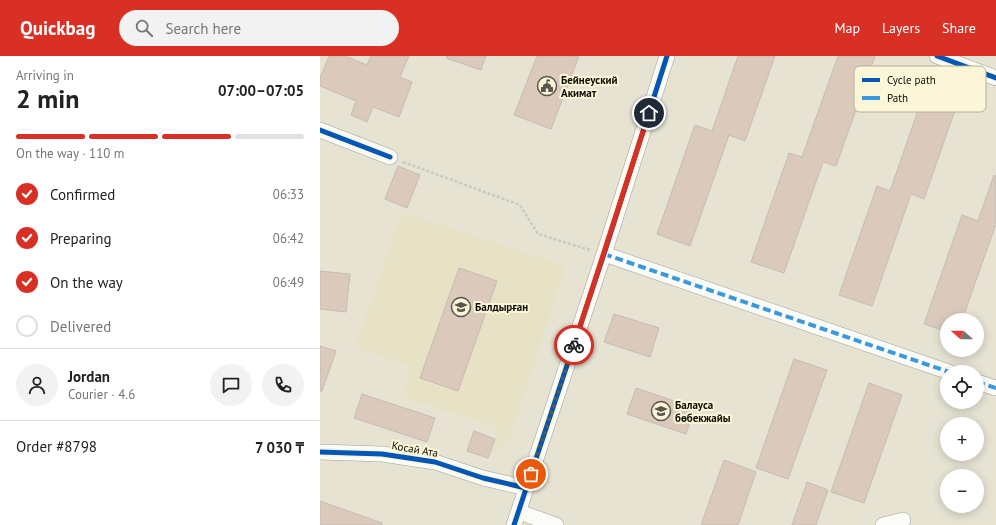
<!DOCTYPE html>
<html lang="en">
<head>
<meta charset="utf-8">
<style>
  body { margin:0; font-family:"PT Sans",sans-serif; background:#f2f2f2; color:#222; height:100vh; display:flex; flex-direction:column; font-size:15px; white-space:nowrap }
  * { box-sizing:border-box; margin:0 }
  p { font-size:13px; color:#767676 }
  .icon { flex:none; width:22px; height:22px; fill:none; stroke:currentColor; stroke-width:2; stroke-linecap:round; stroke-linejoin:round }
  .map { position:relative; flex:1; overflow:hidden }
  .drawer { display:flex; flex-direction:column; background:#fff; width:320px }
  .drawer>* { flex:none }
  .needle { width:26px; rotate:290deg }
  .fabs { position:absolute; left:620px; top:257px; display:grid; gap:8px }
  .fabs a { display:grid; place-items:center; width:44px; height:44px; border-radius:50%; background:#fff; box-shadow:0 2px 10px #0003; font-size:20px }
  .pin { position:absolute; display:grid; place-items:center; width:34px; height:34px; color:#fff; margin:-17px; border:2px solid #fff; border-radius:50%; box-shadow:0 1px 4px #0007 }
  .courier { position:absolute; display:grid; place-items:center; width:40px; height:40px; margin:-20px; border:3px solid #d93025; border-radius:50%; background:#fff; color:#222; box-shadow:0 1px 5px #0007 }
  .summary em { font-style:normal; font-weight:800 }
  .summary div { display:flex; flex-direction:column-reverse }
  .summary { display:flex; align-items:center; justify-content:space-between; height:68px; padding:0 16px }
  h1 { font-size:26px; font-weight:800; line-height:30px }
  .bar { display:grid; grid-template-columns:repeat(4,1fr); gap:6px 4px; align-content:center; height:48px; padding:0 16px }
  .bar i { height:5px; border-radius:3px; background:#e0e0e0 }
  .bar .current { background:#d93025 }
  .bar p { grid-column:span 4 }
  .line { display:flex; align-items:center; gap:10px; padding:0 16px; border-top:1px solid #e0e0e0 }
  .line div { flex:1 }
  .round { display:grid; place-items:center; flex:none; width:42px; height:42px; border-radius:21px; background:#f2f2f2 }
  ol { padding:0 16px; list-style:none }
  li { display:flex; align-items:center; gap:12px; height:44px }
  li p { margin-inline-start:auto }
  li .icon { padding:4px; border-radius:50%; background:#d93025; color:#fff; stroke-width:4 }
  li:last-child { color:#767676 }
  li i { width:22px; height:22px; border:2px solid #e0e0e0; border-radius:50% }
  header { display:flex; align-items:center; gap:24px; box-sizing:border-box; height:56px; padding:0 20px; background:#d93025; color:#fff }
  header strong { font-size:19px }
  nav { display:flex; gap:22px; margin-inline-start:auto; font-size:14px }
  .search { width:280px; height:36px; background:#f2f2f2; display:flex; align-items:center; gap:10px; box-sizing:border-box; padding:0 14px; border-radius:22px; color:#767676; font-size:15px }
  main { display:flex; flex:1; min-height:0 }
  .map>svg:first-child { display:block }
  .built { fill:#e7e2c6 }
  .building { fill:#dbc9bc; stroke:#c4bdb4 }
  .lines { fill:none; stroke-linecap:round; stroke-linejoin:round }
  .minor-casing { stroke:#a3a094; stroke-width:16 }
  .path { stroke:#cacac5; stroke-width:2.5; stroke-dasharray:3 2; stroke-linecap:butt }
  .minor { stroke:#fbfbf8; stroke-width:15 }
  .quiet { stroke:#3a99dd; stroke-width:4; stroke-dasharray:8 4; stroke-linecap:butt }
  .cycleway-casing { stroke:#fbf6d8; stroke-width:8 }
  .cycleway { stroke:#0057b8; stroke-width:5 }
  .done { stroke:#5a574c; stroke-width:4; stroke-dasharray:0 7.2 }
  .route { stroke:#d93025; stroke-width:5 }
  .labels { text-anchor:middle; stroke-width:4; stroke-linejoin:round; paint-order:stroke }
  .poi-label { font-size:11px; font-weight:bold; fill:#0e0c04; stroke:#fbf6d8; text-anchor:start }
  .street-label { font-size:11px; fill:#0e0c04; stroke:#fbf6d8 }
  .key { fill:#fbf6d8; stroke:#b4b098; stroke-width:1 }
  .key-label { font-size:11px; fill:#0e0c04 }
</style>
</head>
<body>
<header>
<strong>Quickbag</strong>
<div class="search"><svg class="icon" aria-label="search" viewBox="0 0 24 24"><circle cx="10" cy="10" r="6"/><path d="M15 15l6 6"/></svg>Search here</div>
<nav><a>Map</a><a>Layers</a><a>Share</a></nav>
</header>
<main>
<section class="drawer">
<div class="summary"><div><h1>2 min</h1><p>Arriving in</p></div><em>07:00–07:05</em></div>
<div class="bar"><i class="current"></i><i class="current"></i><i class="current"></i><i></i><p>On the way · 110 m</p></div>
<ol>
<li><svg class="icon" aria-label="check" viewBox="0 0 24 24"><path d="M5 12l5 5 9-10"/></svg>Confirmed<p>06:33</p></li>
<li><svg class="icon" aria-label="check" viewBox="0 0 24 24"><path d="M5 12l5 5 9-10"/></svg>Preparing<p>06:42</p></li>
<li><svg class="icon" aria-label="check" viewBox="0 0 24 24"><path d="M5 12l5 5 9-10"/></svg>On the way<p>06:49</p></li>
<li><i></i>Delivered</li>
</ol>
<div class="line" style="height:72px"><a class="round"><svg class="icon" aria-label="person" viewBox="0 0 24 24"><circle cx="12" cy="8" r="4"/><path d="M4 21q1-7 8-7t8 7"/></svg></a><div><b>Jordan</b><p>Courier · 4.6</p></div><a class="round"><svg class="icon" aria-label="chat" viewBox="0 0 24 24"><path d="M4 5h16v11H9l-5 4z"/></svg></a><a class="round"><svg class="icon" aria-label="phone" viewBox="0 0 24 24"><path d="M5 4h4l2 5-3 2q2 4 5 5l2-3 5 2v4C11 20 4 13 5 4z"/></svg></a></div>
<div class="line" style="height:52px"><div>Order #8798</div><b>7 030 ₸</b></div>
</section>
<div class="map">
<svg width="676" height="469" viewBox="0 0 676 469">
  <rect width="100%" height="100%" fill="#e6e3d3"/>
  <!-- built -->
  <path class="built" d="M 82,156 L 246,210 L 191,380 L 171,400 L 178,372 L 81,341 L 91,311 L 35,291 Z"/>
  <!-- building -->
  <g class="building">
    <path d="M 9,0 L 25,0 L 47,9 L 51,0 L 89,0 L 80,21 L 92,26 L 79,61 L 53,51 L 47,66 L 31,59 L 36,45 L 0,30 L 0,22 Z"/>
    <path d="M 127,0 L 166,0 L 161,14 L 126,2 Z"/>
    <path d="M 217,0 L 259,0 L 231,73 L 194,59 Z"/>
    <path d="M 418,0 L 455,0 L 425,85 L 409,79 L 370,190 L 337,178 L 375,69 L 392,75 Z"/>
    <path d="M 518,0 L 555,0 L 516,110 L 503,106 L 464,217 L 431,206 L 469,97 L 482,101 Z"/>
    <path d="M 609,23 L 642,34 L 604,143 L 591,138 L 552,250 L 519,239 L 557,130 L 570,135 Z"/>
    <path d="M 78,110 L 100,119 L 87,152 L 65,143 Z"/>
    <path d="M 674,119 L 676,120 L 676,168 L 642,264 L 627,264 L 627,276 L 604,268 L 642,159 L 658,165 Z"/>
    <path d="M 139,212 L 177,225 L 138,335 L 100,322 Z"/>
    <path d="M 0,215 L 30,218 L 26,256 L 0,253 Z"/>
    <path d="M 294,258 L 339,272 L 330,301 L 284,286 Z"/>
    <path d="M 0,290 L 16,295 L 2,335 L 0,335 Z"/>
    <path d="M 474,303 L 507,314 L 468,423 L 436,412 Z"/>
    <path d="M 549,327 L 582,339 L 544,447 L 511,436 Z"/>
    <path d="M 316,332 L 375,352 L 366,378 L 307,358 Z"/>
    <path d="M 42,338 L 115,362 L 107,386 L 34,362 Z"/>
    <path d="M 154,375 L 175,383 L 168,402 L 147,395 Z"/>
    <path d="M 404,404 L 436,416 L 418,469 L 381,469 Z"/>
    <path d="M 487,426 L 508,434 L 496,469 L 472,469 Z"/>
    <path d="M 0,445 L 62,467 L 62,469 L 0,469 Z"/>
  </g>
  <g class="lines">
    <defs>
      <g id="minor">
        <path d="M 617,0 L 676,22"/>
        <path d="M 0,74 L 70,101"/>
        <path d="M 284,198 L 629,316"/>
        <path d="M 657,326 L 676,332"/>
        <path d="M 0,396 L 62,398 L 115,406 L 163,422 L 206,432"/>
        <path d="M 199,456 L 236,469"/>
        <path d="M 194,469 L 284,198 L 347,0"/>
        <path d="M 563,469 L 583,464"/>
      </g>
    </defs>
    <!-- minor casing -->
    <use href="#minor" class="minor-casing"/>
    <!-- path -->
    <path class="path" d="M 83,106 L 200,149 L 218,178 L 270,194"/>
    <!-- minor -->
    <use href="#minor" class="minor"/>
    <!-- quiet -->
    <g class="quiet">
      <path d="M 284,198 L 629,316"/>
      <path d="M 657,326 L 676,332"/>
    </g>
    <defs>
      <g id="cycleway">
        <path d="M 617,0 L 676,22"/>
        <path d="M 0,74 L 70,101"/>
        <path d="M 0,396 L 62,398 L 115,406 L 163,422 L 206,432"/>
        <path d="M 194,469 L 284,198 L 347,0"/>
      </g>
    </defs>
    <!-- cycleway casing -->
    <use href="#cycleway" class="cycleway-casing"/>
    <!-- cycleway -->
    <use href="#cycleway" class="cycleway"/>
  </g>
  <g class="lines">
    <!-- done -->
    <path class="done" d="M 211,418 L 254,289"/>
    <!-- route -->
    <path class="route" d="M 254,289 L 329,57"/>
  </g>
  <!-- icons -->
  <defs>
    <symbol id="civic-ring" viewBox="-11 -11 22 22"><circle r="9.5" fill="#fbf6d8" stroke="#5a574c" stroke-width="1.5"/><path d="M-.6-6.5H3V-4.5H.6V-3L4-1V1h2V6H-6V1h2V-1L-.6-3ZM-1.2 2.5V6h2.4V2.5Z" fill="#5a574c"/></symbol>
    <symbol id="school-ring" viewBox="-11 -11 22 22"><circle r="9.5" fill="#fbf6d8" stroke="#5a574c" stroke-width="1.5"/><path d="M0-5L7-2L0 1L-7-2ZM-4 1L0 2.5L4 1V4Q0 6-4 4Z" fill="#5a574c"/></symbol>
  </defs>
  <g fill-rule="evenodd">
    <use href="#civic-ring" x="216" y="19" width="22" height="22"/>
    <use href="#school-ring" x="130" y="240" width="22" height="22"/>
    <use href="#school-ring" x="330" y="344" width="22" height="22"/>
  </g>
  <g class="labels">
    <!-- poi labels -->
    <g class="poi-label">
      <text x="241" y="28">Бейнеуский<tspan x="241" dy="13">Акимат</tspan></text>
      <text x="155" y="255">Балдырған</text>
      <text x="355" y="353">Балауса<tspan x="355" dy="13">бөбекжайы</tspan></text>
    </g>
    <!-- street labels -->
    <g class="street-label">
      <text transform="translate(95 393) rotate(10)" y="4">Косай Ата</text>
    </g>
  </g>
  <!-- legend -->
  <rect x="534" y="10" width="132" height="46" rx="6" class="key"/>
  <rect x="542" y="22" width="18" height="4" fill="#0057b8"/>
  <rect x="542" y="40" width="18" height="4" fill="#3a99dd"/>
  <g class="key-label">
    <text x="567" y="28">Cycle path</text>
    <text x="567" y="46">Path</text>
  </g>
</svg>
<div class="fabs">
<a><svg class="needle" viewBox="-14 -14 28 28"><path d="M0-13l5 13h-10z" fill="#e53935"/><path d="M0 13l5-13h-10z" fill="#767676"/></svg></a>
<a><svg class="icon" aria-label="locate" viewBox="0 0 24 24"><circle cx="12" cy="12" r="6"/><path d="M12 2v4M12 18v4M2 12h4M18 12h4"/></svg></a>
<a>+</a>
<a>−</a>
</div>
<div class="pin" style="left:211px;top:418px;background:#ea580c"><svg class="icon" aria-label="bag" viewBox="0 0 24 24"><path d="M5 8h14l-1 12H6zM9 8a3 3 0 0 1 6 0"/></svg></div>
<div class="pin" style="left:329px;top:57px;background:#1f2937"><svg class="icon" aria-label="home" viewBox="0 0 24 24"><path d="M3 11l9-7 9 7M6 9v11h12V9"/></svg></div>
<div class="courier" style="left:254px;top:289px"><svg class="icon" aria-label="bike" viewBox="0 0 24 24"><circle cx="6" cy="16" r="4"/><circle cx="18" cy="16" r="4"/><path d="M6 16l4-8h5l3 8M10 8l3 8H6M13 5h3"/></svg></div>
</div>
</main>
</body>
</html>
